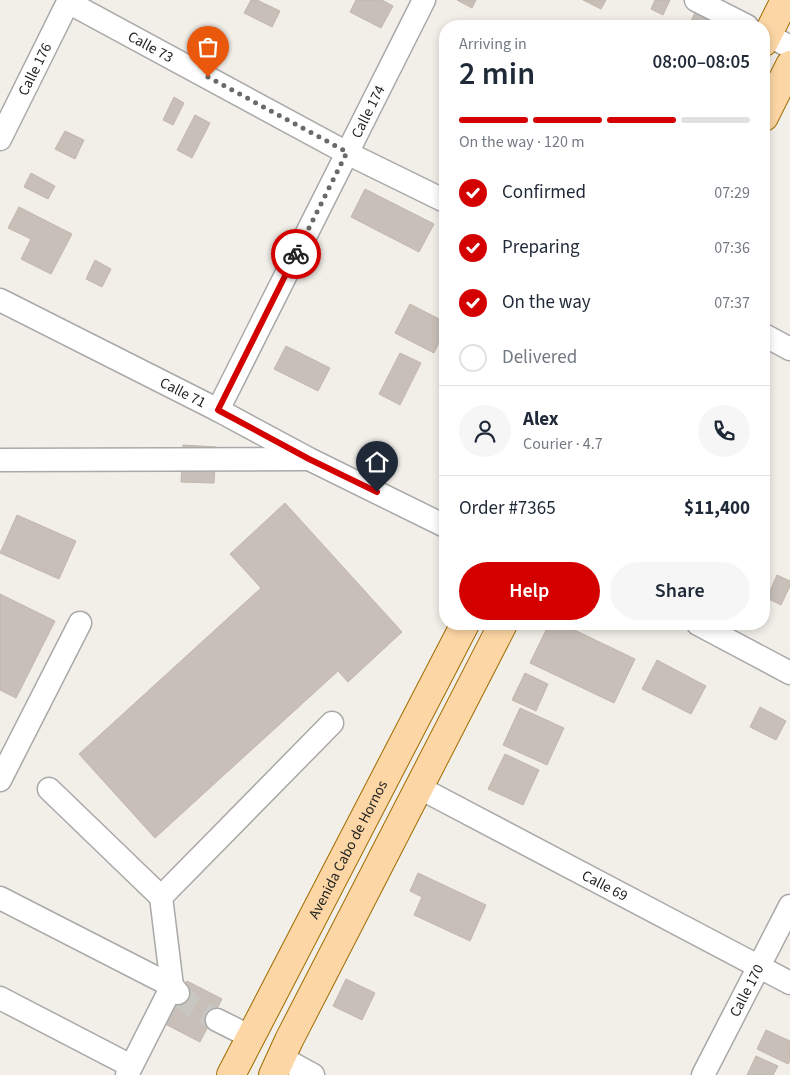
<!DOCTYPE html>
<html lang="en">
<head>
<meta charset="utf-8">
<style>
  body { margin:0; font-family:"Source Sans 3",sans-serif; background:#f6f6f7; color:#1f2937; height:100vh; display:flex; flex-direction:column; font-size:19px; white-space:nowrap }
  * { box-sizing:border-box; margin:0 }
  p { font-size:16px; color:#747a83 }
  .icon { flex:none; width:28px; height:28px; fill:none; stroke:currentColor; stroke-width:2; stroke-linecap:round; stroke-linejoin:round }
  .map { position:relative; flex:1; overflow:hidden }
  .side { position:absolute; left:439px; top:20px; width:331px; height:610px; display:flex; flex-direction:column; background:#fff; border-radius:20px; box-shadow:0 2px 8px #0003 }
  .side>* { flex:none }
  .pin { position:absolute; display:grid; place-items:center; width:42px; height:42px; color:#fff; margin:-51px -21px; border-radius:50% 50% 50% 0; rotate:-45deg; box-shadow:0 0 5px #0007 }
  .pin .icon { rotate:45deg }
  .courier { position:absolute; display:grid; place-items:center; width:50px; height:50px; margin:-25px; border:4px solid #d40000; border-radius:50%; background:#fff; color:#222; box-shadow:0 1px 6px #0007 }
  .head em { font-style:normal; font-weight:600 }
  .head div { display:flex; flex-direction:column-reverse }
  .head { display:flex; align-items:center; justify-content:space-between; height:85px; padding:0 20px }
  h1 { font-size:32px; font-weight:600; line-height:38px }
  .bar { display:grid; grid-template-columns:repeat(4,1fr); gap:8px 5px; align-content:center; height:60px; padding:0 20px }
  .bar i { height:6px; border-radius:4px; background:#e0e1e3 }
  .bar .selected { background:#d40000 }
  .bar p { grid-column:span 4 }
  .line { display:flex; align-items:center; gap:12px; padding:0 20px; border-top:1px solid #e0e1e3 }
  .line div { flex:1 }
  .round { display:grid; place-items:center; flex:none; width:52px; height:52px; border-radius:26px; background:#f6f6f7 }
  ol { padding:0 20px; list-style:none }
  li { display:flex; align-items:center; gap:15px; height:55px }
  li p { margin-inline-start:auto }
  li .icon { padding:5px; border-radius:50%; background:#d40000; color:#fff; stroke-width:4 }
  li:last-child { color:#747a83 }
  li i { width:28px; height:28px; border:2px solid #e0e1e3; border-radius:50% }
  .primary-button { display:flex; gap:10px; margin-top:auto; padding:10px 20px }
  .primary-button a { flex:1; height:58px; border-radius:30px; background:#d40000; color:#fff; font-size:20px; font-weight:600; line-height:58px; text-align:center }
  .primary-button a+a { background:#f6f6f7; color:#1f2937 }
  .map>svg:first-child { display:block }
  .building { fill:#c7bfb8; stroke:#c4b6ab }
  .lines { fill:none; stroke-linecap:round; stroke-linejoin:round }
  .minor-tunnel { stroke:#c8c6c1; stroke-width:22; stroke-dasharray:22 11; stroke-linecap:butt }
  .minor-casing { stroke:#a9a9a9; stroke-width:25 }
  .major-casing { stroke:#a06b00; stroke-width:30 }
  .minor { stroke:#fff; stroke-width:22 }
  .major { stroke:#fcd6a4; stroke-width:28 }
  .done { stroke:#6b6a68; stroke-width:5; stroke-dasharray:0 9 }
  .route { stroke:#d40000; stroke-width:6 }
  .labels { text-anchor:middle; stroke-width:4; stroke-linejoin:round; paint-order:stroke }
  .street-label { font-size:15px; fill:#222; stroke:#fff }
</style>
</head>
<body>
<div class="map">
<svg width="790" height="1075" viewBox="0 0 790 1075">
  <rect width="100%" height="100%" fill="#f2efe9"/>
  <!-- building -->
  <g class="building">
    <path d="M 251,0 L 257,0 L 280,11 L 272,27 L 244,13 Z"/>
    <path d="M 356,0 L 382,0 L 393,6 L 381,28 L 350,12 Z"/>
    <path d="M 457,0 L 476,0 L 472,8 Z"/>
    <path d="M 583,0 L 606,0 L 601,9 Z"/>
    <path d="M 655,0 L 670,0 L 663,15 L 651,9 Z"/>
    <path d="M 695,13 L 719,26 L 688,26 Z"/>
    <path d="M 174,97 L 184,103 L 173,125 L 163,120 Z"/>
    <path d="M 195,115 L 210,123 L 192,158 L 177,150 Z"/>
    <path d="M 65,131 L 84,140 L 75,159 L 55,149 Z"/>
    <path d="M 31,173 L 55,186 L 48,199 L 24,187 Z"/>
    <path d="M 365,189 L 434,224 L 419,252 L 351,217 Z"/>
    <path d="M 19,207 L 72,234 L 51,274 L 21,259 L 31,239 L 8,228 Z"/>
    <path d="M 95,260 L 111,269 L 102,287 L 86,279 Z"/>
    <path d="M 410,304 L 445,322 L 445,330 L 434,353 L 395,333 Z"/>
    <path d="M 286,346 L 330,368 L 318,391 L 274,369 Z"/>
    <path d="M 400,353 L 421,363 L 400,405 L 379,394 Z"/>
    <path d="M 183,445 L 216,447 L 214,483 L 181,482 Z"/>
    <path d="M 285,503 L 402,632 L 348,682 L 338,671 L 155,838 L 79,754 L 261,588 L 230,554 Z"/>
    <path d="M 17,515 L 76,541 L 59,579 L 0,553 Z"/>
    <path d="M 777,575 L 790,581 L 790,586 L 781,605 L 767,598 Z"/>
    <path d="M 0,594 L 55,621 L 16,698 L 0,690 Z"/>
    <path d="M 549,624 L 562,624 L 635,659 L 614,703 L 530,663 Z"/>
    <path d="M 657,660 L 706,686 L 691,714 L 642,689 Z"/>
    <path d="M 525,673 L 548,684 L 536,711 L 512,700 Z"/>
    <path d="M 760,707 L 786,721 L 776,740 L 750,727 Z"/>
    <path d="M 520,708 L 564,728 L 547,765 L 503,745 Z"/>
    <path d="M 505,754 L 539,770 L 523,805 L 488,789 Z"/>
    <path d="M 418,873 L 486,905 L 470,941 L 414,915 L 422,897 L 410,891 Z"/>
    <path d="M 346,979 L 375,993 L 362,1020 L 333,1006 Z"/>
    <path d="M 187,981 L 222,999 L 200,1042 L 165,1024 Z"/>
    <path d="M 766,1030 L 790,1041 L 790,1060 L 788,1064 L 757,1049 Z"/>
    <path d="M 756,1056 L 778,1066 L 773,1075 L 747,1075 Z"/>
  </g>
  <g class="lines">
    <!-- minor-tunnel -->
    <path class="minor-tunnel" d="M 178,993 L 193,1007 L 217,1020"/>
    <defs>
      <g id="minor">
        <path d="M 696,0 L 747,26"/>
        <path id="s1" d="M 68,2 L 347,153 L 445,201"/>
        <path d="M 764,35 L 774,38 L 790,47"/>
        <path id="s2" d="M 0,139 L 69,0"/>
        <path id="s3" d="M 0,300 L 218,410 L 309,459 L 445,526"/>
        <path d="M 764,335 L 790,349"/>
        <path id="s4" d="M 218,410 L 424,0"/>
        <path d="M 0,460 L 305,459"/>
        <path d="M 698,624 L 790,673"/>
        <path d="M 0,780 L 80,623"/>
        <path id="s5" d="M 420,788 L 790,983"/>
        <path d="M 49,789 L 161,897 L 172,986 L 127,1075"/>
        <path d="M 161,897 L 332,723"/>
        <path d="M 0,898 L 172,986 L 178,993"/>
        <path d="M 0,998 L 131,1066"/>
        <path d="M 217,1020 L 251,1037"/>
        <path d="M 282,1058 L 313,1075"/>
        <path id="s6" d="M 703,1075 L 790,906"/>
      </g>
      <g id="major">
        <path d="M 764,42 L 785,0"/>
        <path d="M 764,117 L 790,65"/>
        <path id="s7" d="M 231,1075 L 465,624"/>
        <path d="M 273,1075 L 289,1040 L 503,624"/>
      </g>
    </defs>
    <!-- minor casing -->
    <use href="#minor" class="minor-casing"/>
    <!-- major casing -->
    <use href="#major" class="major-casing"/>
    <!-- minor -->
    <use href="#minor" class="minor"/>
    <!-- major -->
    <use href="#major" class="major"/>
  </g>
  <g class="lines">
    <!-- done -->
    <path class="done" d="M 208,77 L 347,152 L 296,254"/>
    <!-- route -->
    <path class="route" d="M 296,254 L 218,410 L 309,459 L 377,492"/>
  </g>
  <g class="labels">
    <!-- street labels -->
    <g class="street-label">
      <text dy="5" stroke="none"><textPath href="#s1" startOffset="94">Calle 73</textPath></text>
      <text dy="5" stroke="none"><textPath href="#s2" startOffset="78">Calle 176</textPath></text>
      <text dy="5" stroke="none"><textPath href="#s4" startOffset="334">Calle 174</textPath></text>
      <text dy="5" stroke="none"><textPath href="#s3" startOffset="205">Calle 71</textPath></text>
      <text dy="5" stroke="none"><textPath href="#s7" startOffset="254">Avenida Cabo de Hornos</textPath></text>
      <text dy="5" stroke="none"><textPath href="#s5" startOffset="209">Calle 69</textPath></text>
      <text dy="5" stroke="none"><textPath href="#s6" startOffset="95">Calle 170</textPath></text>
    </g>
  </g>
</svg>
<div class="pin" style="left:208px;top:77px;background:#ea580c"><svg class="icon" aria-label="bag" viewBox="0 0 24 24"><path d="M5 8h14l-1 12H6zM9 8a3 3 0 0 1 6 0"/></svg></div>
<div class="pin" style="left:377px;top:492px;background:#1f2937"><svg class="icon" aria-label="home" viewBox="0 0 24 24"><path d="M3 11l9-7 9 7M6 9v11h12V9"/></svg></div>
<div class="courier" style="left:296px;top:254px"><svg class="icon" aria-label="bike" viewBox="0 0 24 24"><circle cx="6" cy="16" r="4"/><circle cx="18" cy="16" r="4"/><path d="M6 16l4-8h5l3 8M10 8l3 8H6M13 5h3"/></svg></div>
<section class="side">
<div class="head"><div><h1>2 min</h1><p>Arriving in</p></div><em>08:00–08:05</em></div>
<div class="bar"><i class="selected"></i><i class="selected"></i><i class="selected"></i><i></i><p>On the way · 120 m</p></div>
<ol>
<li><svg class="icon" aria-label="check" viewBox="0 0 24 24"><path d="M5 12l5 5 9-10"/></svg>Confirmed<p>07:29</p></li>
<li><svg class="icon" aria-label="check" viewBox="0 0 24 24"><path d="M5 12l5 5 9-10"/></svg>Preparing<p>07:36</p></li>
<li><svg class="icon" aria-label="check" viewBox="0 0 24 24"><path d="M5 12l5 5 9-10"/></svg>On the way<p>07:37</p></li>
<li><i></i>Delivered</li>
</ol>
<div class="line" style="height:90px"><a class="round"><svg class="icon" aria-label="person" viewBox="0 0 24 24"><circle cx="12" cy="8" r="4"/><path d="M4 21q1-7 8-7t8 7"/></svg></a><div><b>Alex</b><p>Courier · 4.7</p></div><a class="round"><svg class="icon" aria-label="phone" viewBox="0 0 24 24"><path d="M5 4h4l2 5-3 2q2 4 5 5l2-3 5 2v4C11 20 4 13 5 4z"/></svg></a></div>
<div class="line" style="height:65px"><div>Order #7365</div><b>$11,400</b></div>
<div class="primary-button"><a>Help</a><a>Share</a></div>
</section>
</div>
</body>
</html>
